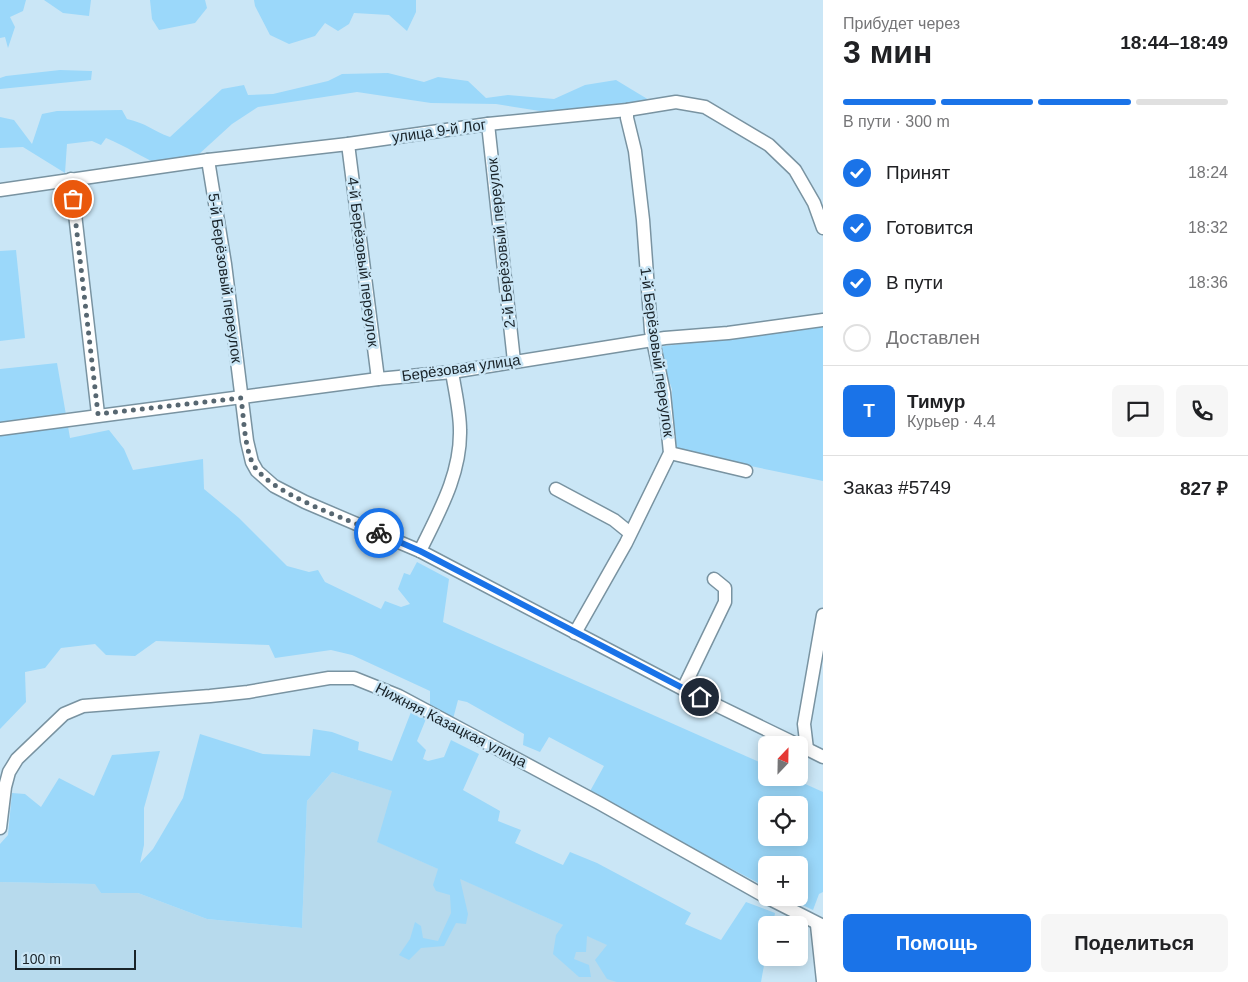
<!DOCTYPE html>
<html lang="ru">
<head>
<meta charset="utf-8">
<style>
  body { margin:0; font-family:Arial,sans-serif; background:#f6f6f6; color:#202124; height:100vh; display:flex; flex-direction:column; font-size:19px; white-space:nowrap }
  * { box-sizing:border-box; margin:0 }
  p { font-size:16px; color:#757577 }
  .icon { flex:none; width:28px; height:28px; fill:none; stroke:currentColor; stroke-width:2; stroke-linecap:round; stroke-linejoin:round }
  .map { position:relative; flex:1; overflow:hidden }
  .drawer { display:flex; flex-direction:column; background:#fff; width:425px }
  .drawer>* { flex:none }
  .needle { width:32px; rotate:22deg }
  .tools { position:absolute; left:758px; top:736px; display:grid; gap:10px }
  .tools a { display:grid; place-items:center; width:50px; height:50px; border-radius:8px; background:#fff; box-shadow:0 2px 12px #0003; font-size:25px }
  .scale { position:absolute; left:15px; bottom:12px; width:121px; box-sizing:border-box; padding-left:5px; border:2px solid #192329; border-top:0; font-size:14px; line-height:18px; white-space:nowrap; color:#192329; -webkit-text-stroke:4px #cae6f6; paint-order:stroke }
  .pin { position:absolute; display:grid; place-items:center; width:42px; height:42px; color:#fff; margin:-21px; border:2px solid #fff; border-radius:50%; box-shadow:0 1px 5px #0007 }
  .courier { position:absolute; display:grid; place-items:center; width:50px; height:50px; margin:-25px; border:4px solid #1a73e8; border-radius:50%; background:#fff; color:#222; box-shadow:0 1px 6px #0007 }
  .summary em { font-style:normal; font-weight:800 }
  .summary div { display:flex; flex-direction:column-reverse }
  .summary { display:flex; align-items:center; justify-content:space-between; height:85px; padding:0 20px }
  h1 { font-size:32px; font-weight:800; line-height:38px }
  .bar { display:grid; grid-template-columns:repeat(4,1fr); gap:8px 5px; align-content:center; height:60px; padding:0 20px }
  .bar i { height:6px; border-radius:4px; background:#e0e0e0 }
  .bar .current { background:#1a73e8 }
  .bar p { grid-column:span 4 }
  .line { display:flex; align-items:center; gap:12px; padding:0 20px; border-top:1px solid #e0e0e0 }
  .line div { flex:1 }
  .round { display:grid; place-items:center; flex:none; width:52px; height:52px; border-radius:8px; background:#f6f6f6 }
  ol { padding:0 20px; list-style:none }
  li { display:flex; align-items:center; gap:15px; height:55px }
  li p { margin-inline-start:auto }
  li .icon { padding:5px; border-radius:50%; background:#1a73e8; color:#fff; stroke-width:4 }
  li:last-child { color:#757577 }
  li i { width:28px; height:28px; border:2px solid #e0e0e0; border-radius:50% }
  .button { display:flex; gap:10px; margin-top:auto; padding:10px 20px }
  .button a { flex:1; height:58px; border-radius:8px; background:#1a73e8; color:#fff; font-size:20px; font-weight:800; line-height:58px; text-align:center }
  .button a+a { background:#f6f6f6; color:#202124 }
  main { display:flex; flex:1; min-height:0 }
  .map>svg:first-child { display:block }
  .built { fill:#b7daed }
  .green { fill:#9bd8fa; fill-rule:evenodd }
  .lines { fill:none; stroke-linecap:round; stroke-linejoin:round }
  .minor-casing { stroke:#7993a1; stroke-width:15 }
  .minor { stroke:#fff; stroke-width:12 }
  .done { stroke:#576771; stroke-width:5; stroke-dasharray:0 9 }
  .route { stroke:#1a73e8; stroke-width:6 }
  .labels { text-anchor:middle; stroke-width:5; stroke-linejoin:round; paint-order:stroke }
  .street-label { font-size:15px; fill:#192329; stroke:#cae6f6 }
</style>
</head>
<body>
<main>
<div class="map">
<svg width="823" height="982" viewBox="0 0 823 982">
  <rect width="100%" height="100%" fill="#cae6f6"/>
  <!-- built -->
  <path class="built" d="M 332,772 L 393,791 L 378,842 L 644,961 L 644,982 L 0,982 L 0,882 L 96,884 L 101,893 L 138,893 L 207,919 L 302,928 L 307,801 Z"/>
  <!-- green -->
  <g class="green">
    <path d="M 0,0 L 26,0 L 23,11 L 10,17 L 15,27 L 8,48 L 5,37 L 0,38 Z"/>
    <path d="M 44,0 L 91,0 L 89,16 L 63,13 Z"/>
    <path d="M 150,0 L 205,0 L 207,8 L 195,23 L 159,30 L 152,19 Z"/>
    <path d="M 254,0 L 416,0 L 416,12 L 407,31 L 389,15 L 354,13 L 349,24 L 338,31 L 325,23 L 315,36 L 289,44 L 270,35 L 255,6 Z"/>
    <path d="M 60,70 L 92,71 L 91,80 L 0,89 L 0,78 L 6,76 Z"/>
    <path d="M 388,73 L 424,82 L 438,77 L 468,81 L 486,98 L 508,95 L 554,99 L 585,85 L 616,80 L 654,103 L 559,114 L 496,104 L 431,103 L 357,92 L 258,107 L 232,124 L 198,155 L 164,167 C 143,158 126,146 106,138 L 101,145 L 92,141 L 67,144 L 65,173 L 23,147 L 0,148 L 0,117 L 14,120 L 32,144 L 42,114 L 57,111 L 122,110 L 127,119 C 146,123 153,131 170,137 L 222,89 L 244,85 L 248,95 L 273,94 L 328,81 L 342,74 Z"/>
    <path d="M 16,250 L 25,338 L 0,341 L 0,251 Z"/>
    <path d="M 823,326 L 823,481 L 682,452 L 673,444 L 672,389 L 657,347 Z"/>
    <path d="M 57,363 L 70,438 L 109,430 L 124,449 L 133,470 L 203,459 L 204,489 L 239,518 L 287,566 L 309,572 L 318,570 L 325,582 L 381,609 L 385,601 L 401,607 L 410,604 L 398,589 L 404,573 L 410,575 L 417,562 L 449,579 L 443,622 L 766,765 L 766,778 L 792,778 L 823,792 L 823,892 L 819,894 L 813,910 L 787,898 L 799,898 L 799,865 L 766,865 L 766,887 L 589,793 L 604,766 L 549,737 L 540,752 L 523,745 L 524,734 L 467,702 L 458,700 L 453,719 L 430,708 L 430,691 L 352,655 L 331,650 L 275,658 L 269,645 L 156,641 L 135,656 L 106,655 L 95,644 L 61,648 L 45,668 L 25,672 L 26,702 L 0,729 L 0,369 ZM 766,805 L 799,805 L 799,838 L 766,838 Z"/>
    <path d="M 411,712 L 426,719 L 417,741 L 426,750 L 423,759 L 428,761 L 444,757 L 451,740 L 479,754 L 463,790 L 500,811 L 498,821 L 521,830 L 515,843 L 563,865 L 570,852 L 597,863 L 691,913 L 685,924 L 721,940 L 746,902 L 775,913 L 773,925 L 766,925 L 766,954 L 761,982 L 617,982 L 607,979 L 595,960 L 607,945 L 587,936 L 586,952 L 576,952 L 574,959 L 589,965 L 591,977 L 579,977 L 553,954 L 556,935 L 563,925 L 460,879 L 468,914 L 466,924 L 456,923 L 444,946 L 421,948 L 409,960 L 399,955 L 410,939 L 415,922 L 421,926 L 423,938 L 438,941 L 451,913 L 450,895 L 436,891 L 433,885 L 438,869 L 377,842 L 392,791 L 332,772 L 307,801 L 302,928 L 207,919 L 138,893 L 101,893 L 95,884 L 0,882 L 0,844 L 8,835 L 12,793 L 25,794 L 41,807 L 59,778 L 94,796 L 112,755 L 160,751 L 144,808 L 144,845 L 140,863 L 153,849 L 183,798 L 200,734 L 263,754 L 310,756 L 313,729 L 332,732 L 359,742 L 358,750 L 392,761 Z"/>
  </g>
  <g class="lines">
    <defs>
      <g id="minor">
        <path d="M 488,124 L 514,361"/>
        <path d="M 348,144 L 378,379"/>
        <path d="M 208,160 L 225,264 L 247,441 L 252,462 L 257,471 L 274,486 L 305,502 L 420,551 L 683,689 L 798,745"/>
        <path d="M 71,179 L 98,414"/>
        <path d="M 0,190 L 208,160 L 348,144 L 488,124 L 627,110 L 676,102 L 705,107 L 769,145 L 795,170 L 814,203 L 823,228"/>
        <path d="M 0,429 L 378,379 L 452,372 L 665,338 L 728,333 L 823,320"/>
        <path d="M 670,453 L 746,471"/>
        <path d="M 556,489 L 614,520 L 630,533"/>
        <path d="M 420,551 C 439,512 461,474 460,430 C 460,411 455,391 452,372"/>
        <path d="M 575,633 L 626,543 L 670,453 L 664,393 L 651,331 L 643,220 L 635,151 L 627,118 L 627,110"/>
        <path d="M 683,689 L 725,602 L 725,588 L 714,579"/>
        <path d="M 801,746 L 823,757"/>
        <path d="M 807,749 L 804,724 L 823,615"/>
        <path d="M 0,828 L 5,787 L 9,772 L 17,759 L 64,714 L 83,706 L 210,696 L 248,692 L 329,678 L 354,678 L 399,696 L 599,803 L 766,897"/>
        <path d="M 768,898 L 823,926"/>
        <path d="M 817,925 L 823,981"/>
      </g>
    </defs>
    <!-- minor casing -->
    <use href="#minor" class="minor-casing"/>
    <!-- minor -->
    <use href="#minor" class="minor"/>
  </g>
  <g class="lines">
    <!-- done -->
    <path class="done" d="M 73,199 L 98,414 L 241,398 C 244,418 244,443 252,462 C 265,492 349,520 379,533"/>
    <!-- route -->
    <path class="route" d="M 379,533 L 420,551 L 700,697"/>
  </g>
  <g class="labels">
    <!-- street labels -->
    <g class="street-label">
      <text transform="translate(439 131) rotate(-8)" y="5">улица 9-й Лог</text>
      <text transform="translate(501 243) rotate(-96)" y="5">2-й Берёзовый переулок</text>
      <text transform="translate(363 262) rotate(83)" y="5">4-й Берёзовый переулок</text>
      <text transform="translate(225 278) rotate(82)" y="5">5-й Берёзовый переулок</text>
      <text transform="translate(657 352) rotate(82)" y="5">1-й Берёзовый переулок</text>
      <text transform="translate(461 368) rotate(-8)" y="5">Берёзовая улица</text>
      <text transform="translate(451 725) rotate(27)" y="5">Нижняя Казацкая улица</text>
    </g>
  </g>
</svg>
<div class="tools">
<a><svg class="needle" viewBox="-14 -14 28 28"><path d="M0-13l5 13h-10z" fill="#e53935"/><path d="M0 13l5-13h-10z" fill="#757577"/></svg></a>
<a><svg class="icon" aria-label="locate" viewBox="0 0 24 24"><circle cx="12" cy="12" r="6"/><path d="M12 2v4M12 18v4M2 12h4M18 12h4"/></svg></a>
<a>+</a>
<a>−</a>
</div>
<div class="scale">100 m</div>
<div class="pin" style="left:73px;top:199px;background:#ea580c"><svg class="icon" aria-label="bag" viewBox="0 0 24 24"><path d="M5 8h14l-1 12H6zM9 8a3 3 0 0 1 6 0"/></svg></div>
<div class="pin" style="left:700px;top:697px;background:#1f2937"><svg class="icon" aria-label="home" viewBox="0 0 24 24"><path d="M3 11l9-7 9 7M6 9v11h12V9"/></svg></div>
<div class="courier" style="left:379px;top:533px"><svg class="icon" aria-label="bike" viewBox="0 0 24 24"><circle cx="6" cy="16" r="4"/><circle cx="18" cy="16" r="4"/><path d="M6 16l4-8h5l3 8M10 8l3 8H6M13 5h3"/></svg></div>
</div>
<section class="drawer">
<div class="summary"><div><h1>3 мин</h1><p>Прибудет через</p></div><em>18:44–18:49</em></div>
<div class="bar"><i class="current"></i><i class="current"></i><i class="current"></i><i></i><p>В пути · 300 m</p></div>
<ol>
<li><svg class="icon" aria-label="check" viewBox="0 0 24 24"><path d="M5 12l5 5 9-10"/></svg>Принят<p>18:24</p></li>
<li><svg class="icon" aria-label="check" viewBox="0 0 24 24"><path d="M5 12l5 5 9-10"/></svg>Готовится<p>18:32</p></li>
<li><svg class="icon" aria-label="check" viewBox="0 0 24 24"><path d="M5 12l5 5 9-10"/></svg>В пути<p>18:36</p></li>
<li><i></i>Доставлен</li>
</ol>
<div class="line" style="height:90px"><b class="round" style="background:#1a73e8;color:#fff">Т</b><div><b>Тимур</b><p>Курьер · 4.4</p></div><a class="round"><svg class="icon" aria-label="chat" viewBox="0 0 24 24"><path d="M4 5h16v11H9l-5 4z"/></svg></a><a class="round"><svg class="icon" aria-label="phone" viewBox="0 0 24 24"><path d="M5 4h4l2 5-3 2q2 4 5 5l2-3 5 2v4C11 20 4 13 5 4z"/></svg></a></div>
<div class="line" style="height:65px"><div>Заказ #5749</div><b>827 ₽</b></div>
<div class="button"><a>Помощь</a><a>Поделиться</a></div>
</section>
</main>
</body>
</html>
